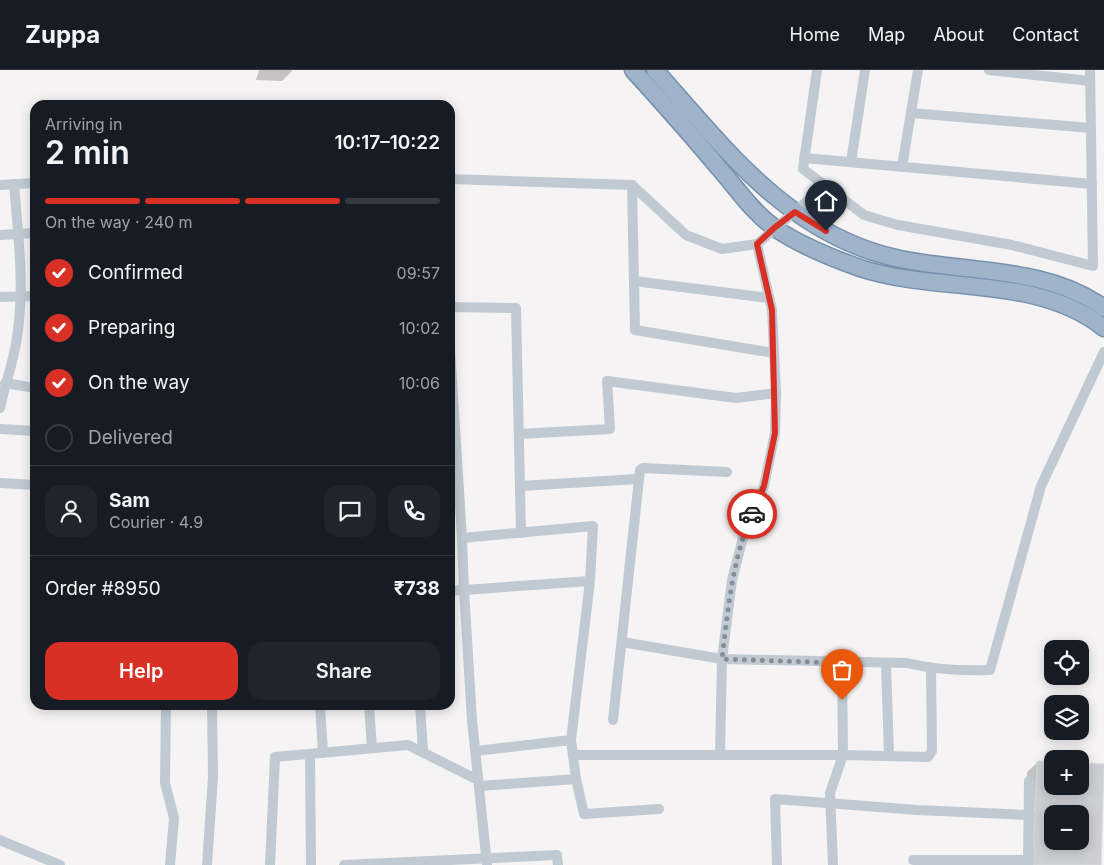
<!DOCTYPE html>
<html lang="en">
<head>
<meta charset="utf-8">
<style>
  body { margin:0; font-family:Inter,sans-serif; background:#20242c; color:#f1f3f6; height:100vh; display:flex; flex-direction:column; font-size:19px; white-space:nowrap }
  * { box-sizing:border-box; margin:0 }
  p { font-size:16px; color:#9ea1a6 }
  .icon { flex:none; width:28px; height:28px; fill:none; stroke:currentColor; stroke-width:2; stroke-linecap:round; stroke-linejoin:round }
  .map { position:relative; flex:1; overflow:hidden }
  .side { position:absolute; left:30px; top:30px; width:425px; height:610px; display:flex; flex-direction:column; background:#171b24; border-radius:15px; box-shadow:0 2px 12px #0003 }
  .side>* { flex:none }
  .fabs { position:absolute; left:1044px; top:570px; display:grid; gap:10px }
  .fabs a { display:grid; place-items:center; width:45px; height:45px; border-radius:10px; background:#171b24; box-shadow:0 2px 12px #0003; font-size:25px }
  .pin { position:absolute; display:grid; place-items:center; width:42px; height:42px; color:#fff; margin:-51px -21px; border-radius:50% 50% 50% 0; rotate:-45deg; box-shadow:0 0 5px #0007 }
  .pin .icon { rotate:45deg }
  .courier { position:absolute; display:grid; place-items:center; width:50px; height:50px; margin:-25px; border:4px solid #d93025; border-radius:50%; background:#fff; color:#222; box-shadow:0 1px 6px #0007 }
  .summary em { font-style:normal; font-weight:600 }
  .summary div { display:flex; flex-direction:column-reverse }
  .summary { display:flex; align-items:center; justify-content:space-between; height:85px; padding:0 15px }
  h1 { font-size:32px; font-weight:600; line-height:38px }
  .bar { display:grid; grid-template-columns:repeat(4,1fr); gap:8px 5px; align-content:center; height:60px; padding:0 15px }
  .bar i { height:6px; border-radius:4px; background:#363941 }
  .bar .on { background:#d93025 }
  .bar p { grid-column:span 4 }
  .line { display:flex; align-items:center; gap:12px; padding:0 15px; border-top:1px solid #363941 }
  .line div { flex:1 }
  .round { display:grid; place-items:center; flex:none; width:52px; height:52px; border-radius:15px; background:#20242c }
  ol { padding:0 15px; list-style:none }
  li { display:flex; align-items:center; gap:15px; height:55px }
  li p { margin-inline-start:auto }
  li .icon { padding:5px; border-radius:50%; background:#d93025; color:#fff; stroke-width:4 }
  li:last-child { color:#9ea1a6 }
  li i { width:28px; height:28px; border:2px solid #363941; border-radius:50% }
  .button { display:flex; gap:10px; margin-top:auto; padding:10px 15px }
  .button a { flex:1; height:58px; border-radius:15px; background:#d93025; color:#fff; font-size:20px; font-weight:600; line-height:58px; text-align:center }
  .button a+a { background:#20242c; color:#f1f3f6 }
  header { display:flex; align-items:center; gap:30px; box-sizing:border-box; height:70px; padding:0 25px; background:#171b24; border-bottom:1px solid #363941 }
  header strong { font-size:24px }
  nav { display:flex; gap:28px; margin-inline-start:auto; font-size:18px }
  .map>svg:first-child { display:block }
  .shadow { fill:#0003; fill-rule:evenodd }
  .building { fill:#cdcfd5; stroke:#d7d9de; fill-rule:evenodd }
  .lines { fill:none; stroke-linecap:round; stroke-linejoin:round }
  .trunk-casing { stroke:#7690ad; stroke-width:19 }
  .minor { stroke:#c1cad2; stroke-width:10 }
  .trunk { stroke:#9fb4c9; stroke-width:16 }
  .done { stroke:#868d94; stroke-width:5; stroke-dasharray:0 9 }
  .route { stroke:#d93025; stroke-width:6 }
</style>
</head>
<body>
<header>
<strong>Zuppa</strong>
<nav><a>Home</a><a>Map</a><a>About</a><a>Contact</a></nav>
</header>
<div class="map">
<svg width="1104" height="795" viewBox="0 0 1104 795">
  <rect width="100%" height="100%" fill="#f5f3f3"/>
  <!-- shadow -->
  <g class="shadow">
    <path d="M 259,0 L 292,0 L 292,1 L 282,11 L 256,10 Z"/>
    <path d="M 1037,693 L 1052,693 L 1052,716 L 1080,716 L 1080,695 L 1104,696 L 1099,795 L 1023,795 L 1027,702 ZM 1052,744 L 1080,744 L 1080,771 L 1052,771 Z"/>
  </g>
  <!-- building -->
  <path class="building" d="M 1037,691 L 1052,692 L 1052,716 L 1080,716 L 1080,693 L 1104,694 L 1101,795 L 1032,795 ZM 1052,744 L 1080,744 L 1080,771 L 1052,771 Z"/>
  <g class="lines">
    <defs>
      <g id="trunk">
        <path d="M 633,0 C 662,32 691,64 718,97 C 736,117 753,143 775,158 C 799,175 832,188 860,198 C 939,224 1036,204 1104,258"/>
        <path d="M 655,0 C 725,79 790,166 900,189 C 968,203 1046,196 1104,238"/>
      </g>
    </defs>
    <!-- trunk casing -->
    <use href="#trunk" class="trunk-casing"/>
    <!-- minor -->
    <g class="minor">
      <path d="M 817,0 L 803,99 L 864,145 L 898,155 L 1012,175 L 1093,196 L 1090,0"/>
      <path d="M 989,0 L 1090,11"/>
      <path d="M 911,43 L 1091,58"/>
      <path d="M 804,88 L 1092,114"/>
      <path d="M 851,92 L 865,0"/>
      <path d="M 902,97 L 918,0"/>
      <path d="M 450,109 L 632,115 L 686,165 L 722,179 L 757,174 L 825,116"/>
      <path d="M 0,115 L 35,113"/>
      <path d="M 632,115 L 635,260 L 774,283"/>
      <path d="M 0,165 L 35,163"/>
      <path d="M 634,211 L 769,228"/>
      <path d="M 0,227 L 35,226"/>
      <path d="M 450,237 L 516,238 L 521,463"/>
      <path d="M 450,279 L 462,468"/>
      <path d="M 5,313 L 35,318"/>
      <path d="M 0,338 C 5,314 14,291 17,267 C 25,217 18,164 14,114"/>
      <path d="M 0,359 L 35,361"/>
      <path d="M 519,364 L 610,359 L 607,311 L 736,328 L 776,323 L 772,240 L 757,174"/>
      <path d="M 0,413 L 35,415"/>
      <path d="M 520,416 L 638,409"/>
      <path d="M 450,521 L 464,520 L 472,650 L 487,795"/>
      <path d="M 622,572 L 722,589 L 907,593 C 935,600 961,601 990,600 L 1041,416 L 1104,282"/>
      <path d="M 886,594 L 889,686"/>
      <path d="M 166,635 L 165,713 L 174,748 L 170,795"/>
      <path d="M 320,635 L 323,683"/>
      <path d="M 369,635 L 372,678"/>
      <path d="M 420,635 L 423,681"/>
      <path d="M 613,650 L 640,400 L 643,398 L 727,402"/>
      <path d="M 476,681 L 571,670"/>
      <path d="M 310,684 L 311,795"/>
      <path d="M 720,684 L 722,589 L 732,510 L 745,460 L 764,416 L 775,363 L 776,323"/>
      <path d="M 573,685 L 843,685 L 928,687 L 932,681 L 931,599"/>
      <path d="M 576,709 L 584,744 L 659,739"/>
      <path d="M 479,716 L 576,709 L 571,670 L 590,511 L 593,456 L 462,468 L 464,520 L 590,511"/>
      <path d="M 0,770 L 60,795"/>
      <path d="M 913,790 L 1028,790"/>
      <path d="M 207,795 L 213,707 L 212,635"/>
      <path d="M 270,795 L 275,687 L 408,675 L 478,710"/>
      <path d="M 344,795 L 557,785 L 558,795"/>
      <path d="M 777,795 L 775,729 L 917,740 L 1030,745"/>
      <path d="M 833,795 L 830,723 L 843,685 L 842,593"/>
      <path d="M 1028,795 L 1029,711"/>
    </g>
    <!-- trunk -->
    <use href="#trunk" class="trunk"/>
  </g>
  <g class="lines">
    <!-- done -->
    <path class="done" d="M 752,444 C 732,490 728,540 722,589 L 842,593 L 842,630"/>
    <!-- route -->
    <path class="route" d="M 752,444 L 764,416 L 775,363 L 772,240 L 757,174 L 774,158 L 795,142 L 826,161"/>
  </g>
</svg>
<div class="fabs">
<a><svg class="icon" aria-label="locate" viewBox="0 0 24 24"><circle cx="12" cy="12" r="6"/><path d="M12 2v4M12 18v4M2 12h4M18 12h4"/></svg></a>
<a><svg class="icon" aria-label="layers" viewBox="0 0 24 24"><path d="M12 4l9 5-9 5-9-5zM3 14l9 5 9-5"/></svg></a>
<a>+</a>
<a>−</a>
</div>
<div class="pin" style="left:842px;top:630px;background:#ea580c"><svg class="icon" aria-label="bag" viewBox="0 0 24 24"><path d="M5 8h14l-1 12H6zM9 8a3 3 0 0 1 6 0"/></svg></div>
<div class="pin" style="left:826px;top:161px;background:#1f2937"><svg class="icon" aria-label="home" viewBox="0 0 24 24"><path d="M3 11l9-7 9 7M6 9v11h12V9"/></svg></div>
<div class="courier" style="left:752px;top:444px"><svg class="icon" aria-label="car" viewBox="0 0 24 24"><path d="M5 17H2v-5l4-1 3-4h7l3 4 3 1v5h-3M9 17h6M6 11h13"/><circle cx="7" cy="17" r="2"/><circle cx="17" cy="17" r="2"/></svg></div>
<section class="side">
<div class="summary"><div><h1>2 min</h1><p>Arriving in</p></div><em>10:17–10:22</em></div>
<div class="bar"><i class="on"></i><i class="on"></i><i class="on"></i><i></i><p>On the way · 240 m</p></div>
<ol>
<li><svg class="icon" aria-label="check" viewBox="0 0 24 24"><path d="M5 12l5 5 9-10"/></svg>Confirmed<p>09:57</p></li>
<li><svg class="icon" aria-label="check" viewBox="0 0 24 24"><path d="M5 12l5 5 9-10"/></svg>Preparing<p>10:02</p></li>
<li><svg class="icon" aria-label="check" viewBox="0 0 24 24"><path d="M5 12l5 5 9-10"/></svg>On the way<p>10:06</p></li>
<li><i></i>Delivered</li>
</ol>
<div class="line" style="height:90px"><a class="round"><svg class="icon" aria-label="person" viewBox="0 0 24 24"><circle cx="12" cy="8" r="4"/><path d="M4 21q1-7 8-7t8 7"/></svg></a><div><b>Sam</b><p>Courier · 4.9</p></div><a class="round"><svg class="icon" aria-label="chat" viewBox="0 0 24 24"><path d="M4 5h16v11H9l-5 4z"/></svg></a><a class="round"><svg class="icon" aria-label="phone" viewBox="0 0 24 24"><path d="M5 4h4l2 5-3 2q2 4 5 5l2-3 5 2v4C11 20 4 13 5 4z"/></svg></a></div>
<div class="line" style="height:65px"><div>Order #8950</div><b>₹738</b></div>
<div class="button"><a>Help</a><a>Share</a></div>
</section>
</div>
</body>
</html>
